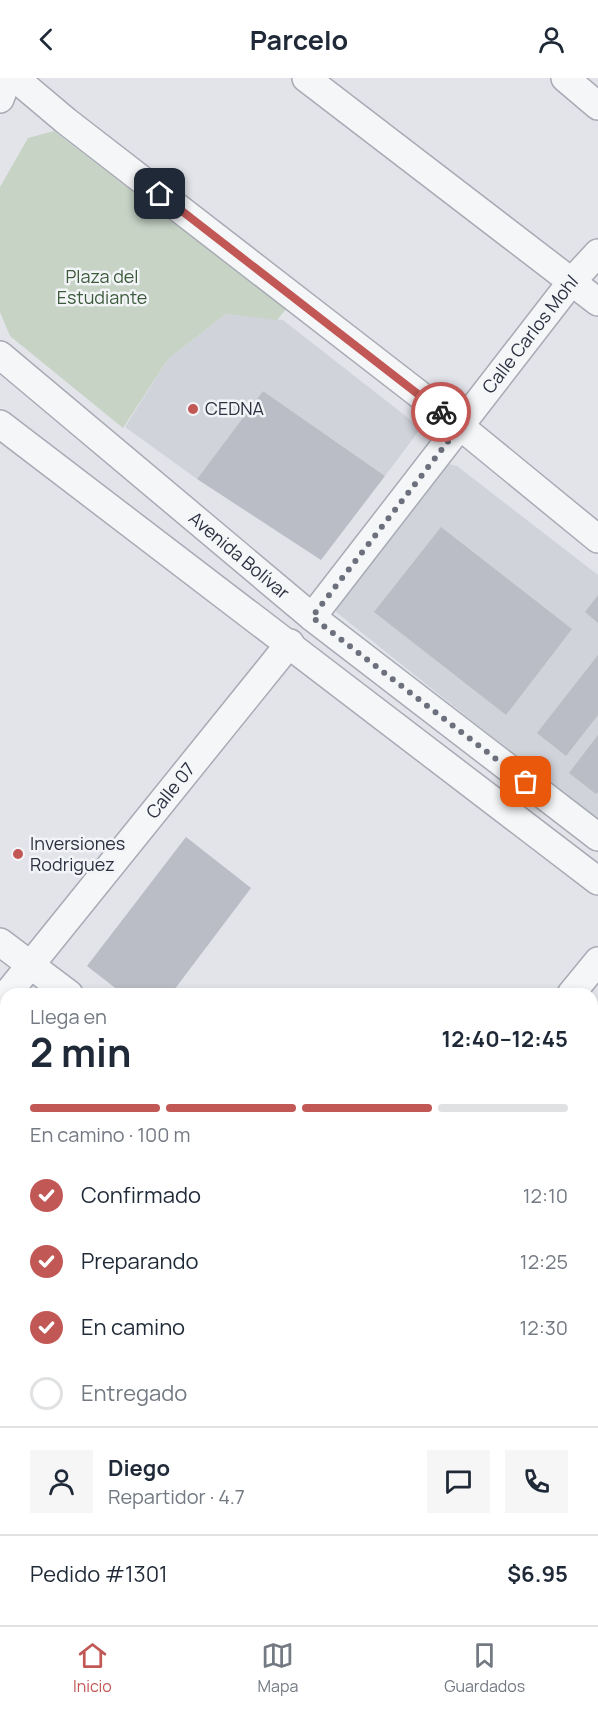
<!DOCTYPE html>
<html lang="es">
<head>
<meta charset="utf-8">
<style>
  body { margin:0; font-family:Manrope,sans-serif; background:#f6f6f7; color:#1f2937; height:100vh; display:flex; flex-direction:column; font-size:22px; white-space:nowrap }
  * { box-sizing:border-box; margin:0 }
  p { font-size:20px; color:#747a83 }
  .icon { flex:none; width:33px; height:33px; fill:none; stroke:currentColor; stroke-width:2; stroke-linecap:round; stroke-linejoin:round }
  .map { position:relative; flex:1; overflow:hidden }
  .panel { position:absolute; left:0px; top:910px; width:598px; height:638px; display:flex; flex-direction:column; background:#fff; border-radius:18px 18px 0 0; box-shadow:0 3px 9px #0003 }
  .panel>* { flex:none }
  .pin { position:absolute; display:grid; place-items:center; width:51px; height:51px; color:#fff; margin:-26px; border-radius:12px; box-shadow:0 3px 9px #0006 }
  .courier { position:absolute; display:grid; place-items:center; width:60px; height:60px; margin:-30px; border:4px solid #c25855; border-radius:50%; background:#fff; color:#222; box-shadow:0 2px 8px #0007 }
  .head em { font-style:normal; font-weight:700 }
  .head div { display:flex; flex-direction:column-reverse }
  .head { display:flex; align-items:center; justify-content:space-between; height:102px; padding:0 30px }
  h1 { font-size:39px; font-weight:700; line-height:45px }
  .bar { display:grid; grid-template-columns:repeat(4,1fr); gap:9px 6px; align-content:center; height:72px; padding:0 30px }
  .bar i { height:8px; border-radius:4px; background:#e0e1e3 }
  .bar .active { background:#c25855 }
  .bar p { grid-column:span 4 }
  .line { display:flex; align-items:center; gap:15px; padding:0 30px; border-top:2px solid #e0e1e3 }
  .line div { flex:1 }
  .round { display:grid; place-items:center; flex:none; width:63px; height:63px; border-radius:0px; background:#f6f6f7 }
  ol { padding:0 30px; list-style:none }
  li { display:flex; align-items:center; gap:18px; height:66px }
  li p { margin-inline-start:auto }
  li .icon { padding:6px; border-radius:50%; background:#c25855; color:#fff; stroke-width:4 }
  li:last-child { color:#747a83 }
  li i { width:33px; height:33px; border:3px solid #e0e1e3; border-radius:50% }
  header { display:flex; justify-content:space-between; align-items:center; height:78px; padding:0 30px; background:#fff; font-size:27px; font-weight:700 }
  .menu { display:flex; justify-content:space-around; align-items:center; height:84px; border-top:2px solid #e0e1e3; background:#fff; font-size:16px; color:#747a83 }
  .menu a { display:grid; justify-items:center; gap:3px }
  .menu .active { color:#c25855 }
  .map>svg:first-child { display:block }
  .built { fill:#d1d3db }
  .green { fill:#c6d3c5 }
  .building { fill:#bbbdc6 }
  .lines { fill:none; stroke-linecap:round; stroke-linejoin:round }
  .minor-casing { stroke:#a8aab4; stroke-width:30 }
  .minor { stroke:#f5f6f8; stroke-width:27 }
  .done { stroke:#6c6f7c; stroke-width:6; stroke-dasharray:0 10.8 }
  .route { stroke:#c25855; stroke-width:8 }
  .poi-dot { fill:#c25855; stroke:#f3f4f7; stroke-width:2 }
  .labels { text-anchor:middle; stroke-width:5; stroke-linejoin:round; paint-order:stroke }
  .park-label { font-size:18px; fill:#3c5b3b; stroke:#f3f4f7 }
  .street-label { font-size:18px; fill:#2c3040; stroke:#f3f4f7 }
  .poi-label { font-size:18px; fill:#2c3040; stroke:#f3f4f7; text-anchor:start }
</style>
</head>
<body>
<header><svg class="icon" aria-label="back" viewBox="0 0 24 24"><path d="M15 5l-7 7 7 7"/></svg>Parcelo<svg class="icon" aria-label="person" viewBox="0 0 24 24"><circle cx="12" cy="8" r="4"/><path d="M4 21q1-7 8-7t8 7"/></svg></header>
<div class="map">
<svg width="598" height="1547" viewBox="0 0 598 1547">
  <rect width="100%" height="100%" fill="#e3e4ea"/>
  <!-- built -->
  <g class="built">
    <path d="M 226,236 L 283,242 L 421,350 L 385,398 L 263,313 L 197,401 L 125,349 L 168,281 Z"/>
    <path d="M 449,386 L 457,388 L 598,497 L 598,744 L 336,534 L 337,529 L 445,387 Z"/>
  </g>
  <!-- green -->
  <path class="green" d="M 54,53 L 286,231 L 277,242 L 226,236 L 168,281 L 123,350 L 10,258 L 0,234 L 0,109 L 28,60 Z"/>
  <!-- building -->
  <g class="building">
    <path d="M 263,313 L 385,398 L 321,482 L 197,401 Z"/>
    <path d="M 441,449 L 572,551 L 506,637 L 374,534 Z"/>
    <path d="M 598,517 L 598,545 L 585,534 Z"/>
    <path d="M 598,577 L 598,637 L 566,678 L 537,655 Z"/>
    <path d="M 598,657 L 598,714 L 596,716 L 569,695 Z"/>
    <path d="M 186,759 L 251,810 L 171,916 L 123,916 L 87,888 Z"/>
  </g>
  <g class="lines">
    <defs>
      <g id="minor">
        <path d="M 15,0 L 66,43 L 460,348 L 598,461"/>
        <path d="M 306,0 L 598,224"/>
        <path d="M 565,0 L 598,28"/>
        <path d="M 0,21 L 8,0"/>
        <path id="s1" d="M 0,277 L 312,539 L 598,759"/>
        <path d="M 0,346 L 598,803"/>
        <path id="s2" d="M 312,539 L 572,203 L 598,175"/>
        <path d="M 0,864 L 69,916"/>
        <path id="s3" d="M 7,916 L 290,565"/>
        <path d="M 571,916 L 598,883"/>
        <path d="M 592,1310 L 598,1314"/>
        <path d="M 0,1343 L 6,1335"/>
        <path d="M 592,1353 L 598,1357"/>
        <path d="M 0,1385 L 6,1389"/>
        <path d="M 0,1437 L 6,1441"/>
        <path d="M 592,1514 L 598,1507"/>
        <path d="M 145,1542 L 152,1547"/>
        <path d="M 219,1542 L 226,1547"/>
        <path d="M 82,1547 L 86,1542"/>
        <path d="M 568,1547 L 572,1542"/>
      </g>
    </defs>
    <!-- minor casing -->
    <use href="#minor" class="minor-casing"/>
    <!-- minor -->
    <use href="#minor" class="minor"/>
  </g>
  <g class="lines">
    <!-- done -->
    <path class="done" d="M 441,334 L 460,348 L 312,539 L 526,704"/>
    <!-- route -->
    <path class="route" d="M 160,116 L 441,334"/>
  </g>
  <!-- markers -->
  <g class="poi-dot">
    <circle cx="193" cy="331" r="6"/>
    <circle cx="18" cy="776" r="6"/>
  </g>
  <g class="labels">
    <!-- park labels -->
    <g class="park-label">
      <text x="102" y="205">Plaza del<tspan x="102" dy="21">Estudiante</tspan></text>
    </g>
    <!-- street labels -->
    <g class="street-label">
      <text dy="6" stroke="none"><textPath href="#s2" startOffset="357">Calle Carlos Mohl</textPath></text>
      <text dy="6" stroke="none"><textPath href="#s1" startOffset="312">Avenida Bolívar</textPath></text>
      <text dy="6" stroke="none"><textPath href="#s3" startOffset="261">Calle 07</textPath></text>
    </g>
    <!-- poi labels -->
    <g class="poi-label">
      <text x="205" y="337">CEDNA</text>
      <text x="30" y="772">Inversiones<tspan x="30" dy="21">Rodriguez</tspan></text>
    </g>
  </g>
</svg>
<div class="pin" style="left:526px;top:704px;background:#ea580c"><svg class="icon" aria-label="bag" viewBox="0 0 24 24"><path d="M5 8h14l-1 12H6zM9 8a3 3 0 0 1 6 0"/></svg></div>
<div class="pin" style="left:160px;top:116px;background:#1f2937"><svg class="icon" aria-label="home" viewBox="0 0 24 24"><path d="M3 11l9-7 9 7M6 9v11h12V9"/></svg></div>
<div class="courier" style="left:441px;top:334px"><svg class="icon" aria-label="bike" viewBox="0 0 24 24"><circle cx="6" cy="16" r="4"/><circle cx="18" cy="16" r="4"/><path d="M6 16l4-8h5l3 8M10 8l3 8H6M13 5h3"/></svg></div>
<section class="panel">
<div class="head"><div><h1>2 min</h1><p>Llega en</p></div><em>12:40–12:45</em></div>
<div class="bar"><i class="active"></i><i class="active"></i><i class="active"></i><i></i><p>En camino · 100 m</p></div>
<ol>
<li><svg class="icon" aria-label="check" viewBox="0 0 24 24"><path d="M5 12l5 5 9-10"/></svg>Confirmado<p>12:10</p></li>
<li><svg class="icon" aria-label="check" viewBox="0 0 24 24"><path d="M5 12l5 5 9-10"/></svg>Preparando<p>12:25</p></li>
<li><svg class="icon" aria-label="check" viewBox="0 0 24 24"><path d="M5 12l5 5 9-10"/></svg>En camino<p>12:30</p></li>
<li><i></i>Entregado</li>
</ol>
<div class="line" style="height:108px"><a class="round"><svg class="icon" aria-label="person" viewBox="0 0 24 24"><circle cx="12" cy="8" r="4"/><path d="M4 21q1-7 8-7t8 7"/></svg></a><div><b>Diego</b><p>Repartidor · 4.7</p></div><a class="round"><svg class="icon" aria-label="chat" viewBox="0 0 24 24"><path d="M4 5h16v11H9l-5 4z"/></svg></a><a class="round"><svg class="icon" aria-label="phone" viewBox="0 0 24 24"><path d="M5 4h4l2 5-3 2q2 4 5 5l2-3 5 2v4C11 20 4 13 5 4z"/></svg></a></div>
<div class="line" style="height:78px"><div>Pedido #1301</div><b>$6.95</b></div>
</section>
</div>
<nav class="menu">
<a class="active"><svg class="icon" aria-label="home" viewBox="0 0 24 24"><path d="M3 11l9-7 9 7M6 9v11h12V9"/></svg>Inicio</a>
<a><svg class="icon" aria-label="map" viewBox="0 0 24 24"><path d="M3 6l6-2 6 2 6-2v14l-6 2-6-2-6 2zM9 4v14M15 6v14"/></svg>Mapa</a>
<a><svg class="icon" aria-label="saved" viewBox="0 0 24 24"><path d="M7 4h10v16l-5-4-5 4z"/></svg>Guardados</a>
</nav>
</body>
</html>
